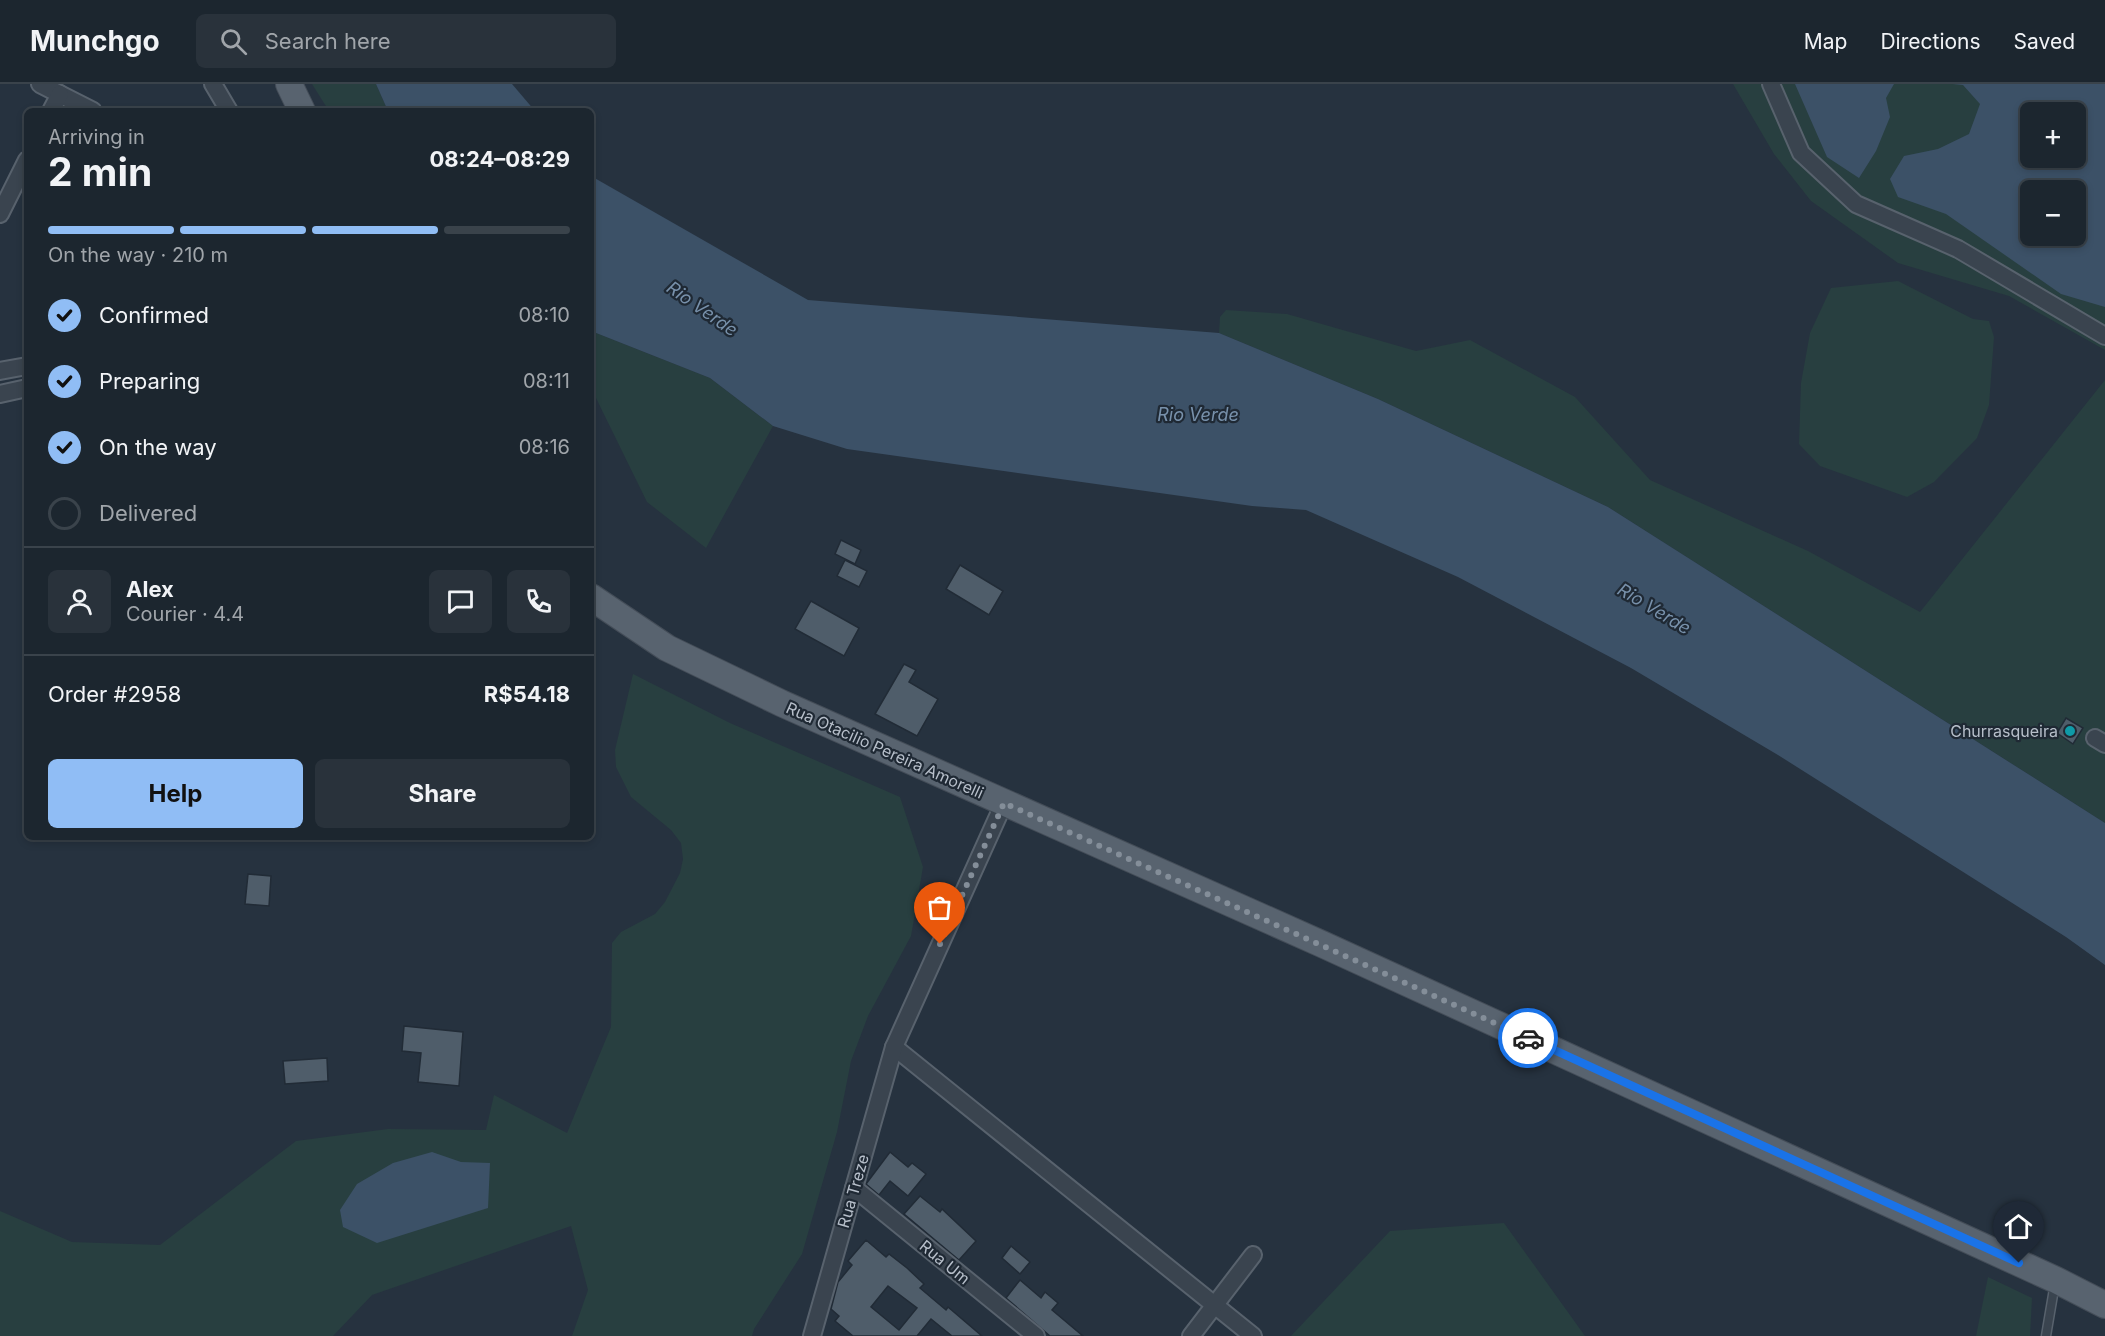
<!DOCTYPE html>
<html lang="en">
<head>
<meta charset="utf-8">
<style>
  body { margin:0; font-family:Inter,sans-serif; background:#29323b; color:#f1f3f6; height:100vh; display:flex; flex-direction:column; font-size:22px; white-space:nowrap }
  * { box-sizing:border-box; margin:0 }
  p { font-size:20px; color:#a0a5aa }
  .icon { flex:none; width:33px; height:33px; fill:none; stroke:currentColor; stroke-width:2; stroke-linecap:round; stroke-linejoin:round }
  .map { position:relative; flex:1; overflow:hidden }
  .panel { position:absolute; left:24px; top:24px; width:570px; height:732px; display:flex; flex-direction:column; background:#1c262f; border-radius:9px; box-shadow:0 3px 9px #0003,0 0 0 2px #3a434b }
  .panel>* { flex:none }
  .fabs { position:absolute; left:2020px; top:18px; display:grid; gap:12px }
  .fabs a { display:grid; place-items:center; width:66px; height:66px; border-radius:9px; background:#1c262f; box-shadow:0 3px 9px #0003,0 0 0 2px #3a434b; font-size:30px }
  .pin { position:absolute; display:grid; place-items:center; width:51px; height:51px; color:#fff; margin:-62px -26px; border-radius:50% 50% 50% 0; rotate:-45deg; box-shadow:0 0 6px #0007 }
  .pin .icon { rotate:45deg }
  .courier { position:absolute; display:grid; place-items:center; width:60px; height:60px; margin:-30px; border:4px solid #1a73e8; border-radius:50%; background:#fff; color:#222; box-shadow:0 2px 8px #0007 }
  .summary em { font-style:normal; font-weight:700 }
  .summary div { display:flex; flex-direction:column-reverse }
  .summary { display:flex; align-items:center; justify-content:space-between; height:102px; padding:0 24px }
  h1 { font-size:39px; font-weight:700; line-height:45px }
  .bar { display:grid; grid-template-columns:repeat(4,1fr); gap:9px 6px; align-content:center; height:72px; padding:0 24px }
  .bar i { height:8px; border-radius:4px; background:#3a434b }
  .bar .current { background:#90bdf5 }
  .bar p { grid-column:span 4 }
  .line { display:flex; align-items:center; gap:15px; padding:0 24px; border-top:2px solid #3a434b }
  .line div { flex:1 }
  .round { display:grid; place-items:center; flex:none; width:63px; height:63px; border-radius:9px; background:#29323b }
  ol { padding:0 24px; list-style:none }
  li { display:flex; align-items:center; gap:18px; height:66px }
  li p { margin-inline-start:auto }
  li .icon { padding:6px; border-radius:50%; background:#90bdf5; color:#111; stroke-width:4 }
  li:last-child { color:#a0a5aa }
  li i { width:33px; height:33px; border:3px solid #3a434b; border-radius:50% }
  .cta { display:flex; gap:12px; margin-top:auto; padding:12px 24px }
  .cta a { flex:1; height:69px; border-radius:9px; background:#90bdf5; color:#111; font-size:24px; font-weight:700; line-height:69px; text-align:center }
  .cta a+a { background:#29323b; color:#f1f3f6 }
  header { display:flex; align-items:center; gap:36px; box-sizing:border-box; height:84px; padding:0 30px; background:#1c262f; border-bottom:2px solid #3a434b }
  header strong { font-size:28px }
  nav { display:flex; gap:33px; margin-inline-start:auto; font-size:21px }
  .search { width:420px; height:54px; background:#29323b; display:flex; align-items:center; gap:15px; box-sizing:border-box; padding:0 21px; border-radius:9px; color:#a0a5aa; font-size:22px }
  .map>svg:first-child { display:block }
  .green { fill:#283f40; fill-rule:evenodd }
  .water { fill:#3c5167; fill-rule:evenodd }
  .building { fill:#4f5d6a; stroke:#212b36; stroke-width:1.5; fill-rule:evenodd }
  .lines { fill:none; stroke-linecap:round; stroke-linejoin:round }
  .service-casing { stroke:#58626d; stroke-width:11 }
  .minor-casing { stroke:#58626d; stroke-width:20 }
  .primary-casing { stroke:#444d58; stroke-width:28 }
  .service { stroke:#3a444f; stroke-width:8 }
  .minor { stroke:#3a444f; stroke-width:16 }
  .primary { stroke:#58636f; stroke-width:26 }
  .done { stroke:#848e99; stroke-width:6; stroke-dasharray:0 10.8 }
  .route { stroke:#1a73e8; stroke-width:8 }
  .culture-dot { fill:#0f9aa8; stroke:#1f2934; stroke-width:2 }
  .labels { text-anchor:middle; stroke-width:4.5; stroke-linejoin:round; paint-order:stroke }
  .poi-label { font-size:16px; fill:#b7bfca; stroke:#1f2934; text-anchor:end }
  .street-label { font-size:16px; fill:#b7bfca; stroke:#1f2934 }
  .water-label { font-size:18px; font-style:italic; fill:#7891ab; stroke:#1f2934 }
</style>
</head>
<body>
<header>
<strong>Munchgo</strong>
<div class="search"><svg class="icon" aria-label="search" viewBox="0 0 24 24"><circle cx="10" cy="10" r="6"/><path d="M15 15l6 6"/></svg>Search here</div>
<nav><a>Map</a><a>Directions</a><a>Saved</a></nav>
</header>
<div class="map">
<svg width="2105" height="1252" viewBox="0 0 2105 1252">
  <rect width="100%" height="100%" fill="#26323f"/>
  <!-- green -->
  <g class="green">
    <path d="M 312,0 L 376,0 L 388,27 L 329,27 Z"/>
    <path d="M 1733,0 L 2105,0 L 2105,266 L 2009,212 L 1898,179 L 1811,117 L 1774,70 ZM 2031,28 L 2076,28 L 2076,74 L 2031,74 ZM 2031,106 L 2076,106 L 2076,152 L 2031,152 Z"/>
    <path d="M 1898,197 L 1973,235 L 1989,237 L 1994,253 L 1989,321 L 1977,354 L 1934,398 L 1907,413 L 1820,382 L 1799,360 L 1801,299 L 1810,249 L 1831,204 Z"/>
    <path d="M 1226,226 L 1287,230 L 1416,267 L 1470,256 L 1575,313 L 1650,396 L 1808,467 L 1920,528 L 2105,296 L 2105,739 L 1608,423 L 1378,315 L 1219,249 L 1220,233 Z"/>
    <path d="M 591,247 L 710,294 L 773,342 L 706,464 L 647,418 L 596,314 L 591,309 Z"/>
    <path d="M 633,590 L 730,639 L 900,713 L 923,783 L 911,852 L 868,932 L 851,977 L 837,1048 L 802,1170 L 754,1245 L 752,1252 L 572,1252 L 588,1206 L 571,1142 L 372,1211 L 333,1252 L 0,1252 L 0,1127 L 72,1158 L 160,1161 L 296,1057 L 388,1045 L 486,1046 L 494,1011 L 567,1049 L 611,943 L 612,859 L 621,848 L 655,830 L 665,818 L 680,789 L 683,775 L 681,759 L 671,746 L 631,713 L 616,683 L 615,666 Z"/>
    <path d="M 1504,1139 L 1585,1252 L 1291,1252 L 1390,1147 Z"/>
    <path d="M 1988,1193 L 2032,1214 L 2030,1252 L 1976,1252 Z"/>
  </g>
  <!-- water -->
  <g class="water">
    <path d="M 376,0 L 512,0 L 535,27 L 388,27 Z"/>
    <path d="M 1795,0 L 1894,0 L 1886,14 L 1890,33 L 1876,67 L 1859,94 L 1827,73 Z"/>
    <path d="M 1953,0 L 2105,0 L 2105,223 L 2061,210 L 1946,130 L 1898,113 L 1890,95 L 1904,72 L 1938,65 L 1969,50 L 1980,20 L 1963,1 ZM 2076,28 L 2076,74 L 2031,74 L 2031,28 ZM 2076,106 L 2076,152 L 2031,152 L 2031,106 Z"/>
    <path d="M 591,92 L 808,216 L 1219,249 L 1378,315 L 1608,423 L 2105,739 L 2105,881 L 2066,853 L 1778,671 L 1631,584 L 1458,493 L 1306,426 L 1252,422 L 847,365 L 773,342 L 710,294 L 591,247 Z"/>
    <path d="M 432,1068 L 461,1078 L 490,1079 L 488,1124 L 377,1159 L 343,1143 L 340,1126 L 357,1100 L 393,1079 Z"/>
  </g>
  <!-- building -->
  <g class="building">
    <path d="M 841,456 L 861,466 L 855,480 L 835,470 Z"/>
    <path d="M 845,476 L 867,487 L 859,503 L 837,492 Z"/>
    <path d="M 960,481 L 1003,507 L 989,531 L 946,505 Z"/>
    <path d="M 811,517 L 859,544 L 844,572 L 795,545 Z"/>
    <path d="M 904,580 L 916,586 L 909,598 L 938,615 L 917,652 L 875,630 Z"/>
    <path d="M 2066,634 L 2083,644 L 2073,660 L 2057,649 Z"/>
    <path d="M 248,790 L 271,792 L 269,822 L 245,820 Z"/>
    <path d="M 404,942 L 463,948 L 459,1002 L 418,998 L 421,969 L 402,967 Z"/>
    <path d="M 327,974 L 328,997 L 285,1000 L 283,977 Z"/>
    <path d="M 890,1068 L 908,1083 L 912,1079 L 926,1090 L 908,1112 L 890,1097 L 879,1111 L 866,1100 Z"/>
    <path d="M 920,1112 L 940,1128 L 942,1125 L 976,1157 L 959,1176 L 904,1130 Z"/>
    <path d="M 866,1156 L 886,1173 L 889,1170 L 907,1184 L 924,1200 L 920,1204 L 946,1226 L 948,1223 L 982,1252 L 952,1252 L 931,1235 L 917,1252 L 853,1252 L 835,1237 L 839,1232 L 831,1225 L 838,1198 L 852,1181 L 848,1177 ZM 888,1202 L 917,1224 L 899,1246 L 871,1223 Z"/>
    <path d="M 1011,1162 L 1030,1178 L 1020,1190 L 1002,1174 Z"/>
    <path d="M 1020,1196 L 1041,1214 L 1045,1208 L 1058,1219 L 1052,1226 L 1083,1252 L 1050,1252 L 1006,1214 Z"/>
  </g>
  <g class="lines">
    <defs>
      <path id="service" d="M 2046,1252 L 2055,1199"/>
      <g id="minor">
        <path d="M 40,0 L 93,27"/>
        <path d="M 213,0 L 229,27"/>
        <path d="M 1771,0 L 1801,69 L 1856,120 L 1958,165 L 2105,252"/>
        <path d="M 51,27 L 60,10"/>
        <path d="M 0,130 L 27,76"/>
        <path d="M 0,287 L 27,282"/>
        <path d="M 0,310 L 27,304"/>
        <path d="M 2095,654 L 2105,660"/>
        <path d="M 894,963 L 1253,1252"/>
        <path d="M 854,1104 L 1036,1252"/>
        <path d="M 812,1252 L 894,963 L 1004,719"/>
        <path d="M 1191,1252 L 1253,1171"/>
      </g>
      <g id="primary">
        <path d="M 289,0 L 302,27"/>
        <path d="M 591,513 L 667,564 L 781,619 L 1322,860 L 2056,1196 L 2105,1221"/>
      </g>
    </defs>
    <!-- service casing -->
    <use href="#service" class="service-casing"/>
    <!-- minor casing -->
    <use href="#minor" class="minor-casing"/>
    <!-- primary casing -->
    <use href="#primary" class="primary-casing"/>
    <!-- service -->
    <use href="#service" class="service"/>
    <!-- minor -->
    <use href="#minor" class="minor"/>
    <!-- primary -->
    <use href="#primary" class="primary"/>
  </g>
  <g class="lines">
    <!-- done -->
    <path class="done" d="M 940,860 L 1004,719 L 1528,954"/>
    <!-- route -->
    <path class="route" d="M 1528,954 L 2019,1179"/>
  </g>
  <!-- markers -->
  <circle class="culture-dot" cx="2070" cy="647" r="6"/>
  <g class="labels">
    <!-- poi labels -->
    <g class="poi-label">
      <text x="2058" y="653">Churrasqueira</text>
    </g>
    <!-- street labels -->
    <g class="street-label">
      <text transform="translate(885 666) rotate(24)" y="6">Rua Otacilio Pereira Amorelli</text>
      <text transform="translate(853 1107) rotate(-74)" y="6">Rua Treze</text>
      <text transform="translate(945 1178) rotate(39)" y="6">Rua Um</text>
    </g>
    <!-- water labels -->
    <g class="water-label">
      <text transform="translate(702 225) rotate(35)" y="6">Rio Verde</text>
      <text x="1198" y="337">Rio Verde</text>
      <text transform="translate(1654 525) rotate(31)" y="6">Rio Verde</text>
    </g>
  </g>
</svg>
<div class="fabs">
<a>+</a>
<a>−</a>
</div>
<div class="pin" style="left:940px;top:860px;background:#ea580c"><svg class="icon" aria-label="bag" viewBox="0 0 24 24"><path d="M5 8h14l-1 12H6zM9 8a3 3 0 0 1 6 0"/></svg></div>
<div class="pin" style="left:2019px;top:1179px;background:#1f2937"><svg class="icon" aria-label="home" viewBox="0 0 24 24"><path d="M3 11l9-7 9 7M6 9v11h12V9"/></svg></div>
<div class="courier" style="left:1528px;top:954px"><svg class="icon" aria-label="car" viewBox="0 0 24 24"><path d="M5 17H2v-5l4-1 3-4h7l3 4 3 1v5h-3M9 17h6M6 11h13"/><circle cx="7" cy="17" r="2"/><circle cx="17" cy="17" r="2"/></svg></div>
<section class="panel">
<div class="summary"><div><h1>2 min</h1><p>Arriving in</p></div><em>08:24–08:29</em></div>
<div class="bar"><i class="current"></i><i class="current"></i><i class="current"></i><i></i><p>On the way · 210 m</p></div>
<ol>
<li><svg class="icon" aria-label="check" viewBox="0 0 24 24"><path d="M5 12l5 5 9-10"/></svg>Confirmed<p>08:10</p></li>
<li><svg class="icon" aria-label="check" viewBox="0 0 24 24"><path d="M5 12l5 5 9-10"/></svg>Preparing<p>08:11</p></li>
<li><svg class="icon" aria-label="check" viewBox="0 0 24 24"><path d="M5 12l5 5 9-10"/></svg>On the way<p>08:16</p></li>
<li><i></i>Delivered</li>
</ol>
<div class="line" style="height:108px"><a class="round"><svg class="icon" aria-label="person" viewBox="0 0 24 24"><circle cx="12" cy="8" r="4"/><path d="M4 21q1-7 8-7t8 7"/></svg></a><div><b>Alex</b><p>Courier · 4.4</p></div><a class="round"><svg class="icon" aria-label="chat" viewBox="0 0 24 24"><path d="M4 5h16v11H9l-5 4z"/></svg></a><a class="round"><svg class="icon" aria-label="phone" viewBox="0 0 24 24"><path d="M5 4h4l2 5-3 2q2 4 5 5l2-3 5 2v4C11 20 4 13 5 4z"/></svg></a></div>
<div class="line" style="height:78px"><div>Order #2958</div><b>R$54.18</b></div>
<div class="cta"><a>Help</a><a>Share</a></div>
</section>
</div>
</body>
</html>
